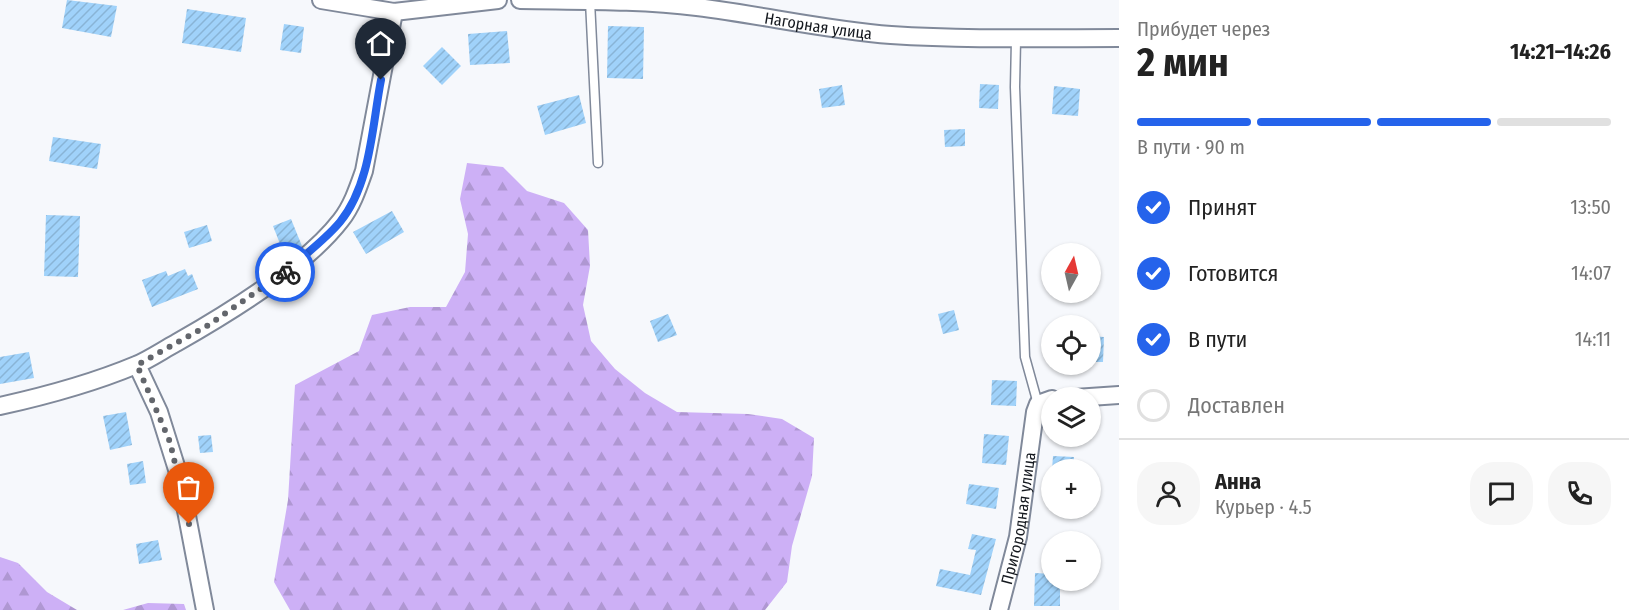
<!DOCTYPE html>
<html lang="ru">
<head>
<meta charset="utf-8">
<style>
  body { margin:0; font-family:"Fira Sans Condensed",sans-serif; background:#f6f6f6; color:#222; height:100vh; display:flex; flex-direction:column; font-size:22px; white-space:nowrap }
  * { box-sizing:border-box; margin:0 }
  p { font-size:20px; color:#767676 }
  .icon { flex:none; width:33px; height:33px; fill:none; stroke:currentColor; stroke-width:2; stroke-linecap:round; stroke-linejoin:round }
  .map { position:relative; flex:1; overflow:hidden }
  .drawer { display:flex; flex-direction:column; background:#fff; width:510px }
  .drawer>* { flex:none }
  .needle { width:39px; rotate:8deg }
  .controls { position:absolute; left:1041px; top:243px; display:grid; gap:12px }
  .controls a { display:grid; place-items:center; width:60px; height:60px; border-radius:50%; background:#fff; box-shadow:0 2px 4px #0004; font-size:30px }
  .pin { position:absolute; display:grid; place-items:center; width:51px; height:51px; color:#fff; margin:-62px -26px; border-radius:50% 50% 50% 0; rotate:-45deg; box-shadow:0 0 6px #0007 }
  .pin .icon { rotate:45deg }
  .courier { position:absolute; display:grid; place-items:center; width:60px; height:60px; margin:-30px; border:4px solid #2563eb; border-radius:50%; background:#fff; color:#222; box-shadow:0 2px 8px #0007 }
  .head em { font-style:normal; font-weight:700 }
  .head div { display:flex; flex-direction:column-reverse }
  .head { display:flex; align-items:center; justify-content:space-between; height:102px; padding:0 18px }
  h1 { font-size:39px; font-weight:700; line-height:45px }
  .bar { display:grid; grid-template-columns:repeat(4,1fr); gap:9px 6px; align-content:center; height:72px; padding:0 18px }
  .bar i { height:8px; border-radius:4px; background:#e0e0e0 }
  .bar .active { background:#2563eb }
  .bar p { grid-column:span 4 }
  .line { display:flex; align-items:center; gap:15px; padding:0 18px; border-top:2px solid #e0e0e0 }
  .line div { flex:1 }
  .round { display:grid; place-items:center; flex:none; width:63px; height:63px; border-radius:24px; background:#f6f6f6 }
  ol { padding:0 18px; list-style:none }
  li { display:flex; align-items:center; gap:18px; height:66px }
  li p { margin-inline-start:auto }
  li .icon { padding:6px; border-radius:50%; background:#2563eb; color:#fff; stroke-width:4 }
  li:last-child { color:#767676 }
  li i { width:33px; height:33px; border:3px solid #e0e0e0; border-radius:50% }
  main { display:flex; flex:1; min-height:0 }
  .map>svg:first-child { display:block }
  .forest { fill:url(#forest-firs) }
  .building { fill:url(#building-hatch) }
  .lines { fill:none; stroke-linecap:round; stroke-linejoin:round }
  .lane-casing { stroke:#80899a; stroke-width:11 }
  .street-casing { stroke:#80899a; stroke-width:20 }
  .lane { stroke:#fff; stroke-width:8 }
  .street { stroke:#fff; stroke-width:16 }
  .done { stroke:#63666c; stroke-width:6; stroke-dasharray:0 10.8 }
  .route { stroke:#2563eb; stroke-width:8 }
  .labels { text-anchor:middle; stroke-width:5; stroke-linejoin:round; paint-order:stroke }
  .street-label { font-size:16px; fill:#14181e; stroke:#fff }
</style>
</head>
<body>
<main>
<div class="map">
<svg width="1119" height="610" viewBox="0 0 1119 610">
  <defs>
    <pattern id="forest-firs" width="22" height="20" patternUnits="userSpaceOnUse" patternTransform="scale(1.5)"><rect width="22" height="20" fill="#cdb0f6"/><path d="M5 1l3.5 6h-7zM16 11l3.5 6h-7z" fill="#af97d2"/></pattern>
    <pattern id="building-hatch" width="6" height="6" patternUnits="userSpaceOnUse" patternTransform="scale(1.5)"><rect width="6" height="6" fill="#a0d2fa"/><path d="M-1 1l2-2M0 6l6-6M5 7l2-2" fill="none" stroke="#89b4d6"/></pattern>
  </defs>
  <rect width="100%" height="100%" fill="#f6f8fc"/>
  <!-- forest -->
  <g class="forest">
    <path d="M 467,163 L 503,167 L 527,191 L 564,203 L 588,230 L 590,266 L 583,305 L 591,341 L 615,369 L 645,393 L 677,412 L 748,414 L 782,419 L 814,438 L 812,476 L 792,546 L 787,582 L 765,610 L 290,610 L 274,582 L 288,500 L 295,385 L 359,351 L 372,315 L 410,307 L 446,307 L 465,272 L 468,234 L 460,199 Z"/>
    <path d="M 0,557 L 18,563 L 47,592 L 77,610 L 0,610 Z"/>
    <path d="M 148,603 L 184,604 L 186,610 L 123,610 Z"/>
  </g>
  <!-- building -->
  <g class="building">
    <path d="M 67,0 L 117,6 L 111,37 L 62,28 Z"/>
    <path d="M 187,9 L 246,18 L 241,52 L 182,43 Z"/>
    <path d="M 284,24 L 304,27 L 301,53 L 280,50 Z"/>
    <path d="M 608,26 L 644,27 L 643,79 L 607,78 Z"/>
    <path d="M 507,31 L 510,63 L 470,65 L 468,34 Z"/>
    <path d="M 442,47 L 461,66 L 442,85 L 423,66 Z"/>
    <path d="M 980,84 L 999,85 L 998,109 L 979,108 Z"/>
    <path d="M 842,85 L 845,105 L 822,108 L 819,89 Z"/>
    <path d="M 1054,86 L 1080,89 L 1078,116 L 1052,114 Z"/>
    <path d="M 579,95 L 586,123 L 545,135 L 537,106 Z"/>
    <path d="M 965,129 L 965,146 L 945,147 L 944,130 Z"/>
    <path d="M 53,137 L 101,144 L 97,169 L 49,161 Z"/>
    <path d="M 392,211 L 404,232 L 366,254 L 353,232 Z"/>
    <path d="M 46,215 L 80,216 L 78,277 L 44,276 Z"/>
    <path d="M 291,219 L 302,246 L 284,254 L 273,226 Z"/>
    <path d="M 207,225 L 212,241 L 189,248 L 184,232 Z"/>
    <path d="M 185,269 L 188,276 L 192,274 L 198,289 L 152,307 L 142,280 L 166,271 L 168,276 Z"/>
    <path d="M 954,310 L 959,330 L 943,334 L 938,314 Z"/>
    <path d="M 668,314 L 677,335 L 658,342 L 650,321 Z"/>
    <path d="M 1090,336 L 1104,337 L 1103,362 L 1090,362 Z"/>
    <path d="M 29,352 L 34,378 L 0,384 L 0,357 Z"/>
    <path d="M 992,380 L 1017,381 L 1016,406 L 991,405 Z"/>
    <path d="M 126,412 L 132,445 L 110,450 L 103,416 Z"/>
    <path d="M 984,434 L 1009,436 L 1006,465 L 982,463 Z"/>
    <path d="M 211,435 L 213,452 L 200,453 L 198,436 Z"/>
    <path d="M 1053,456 L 1074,457 L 1074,470 L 1052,470 Z"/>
    <path d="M 143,461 L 146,483 L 130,485 L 127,464 Z"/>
    <path d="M 969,484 L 999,488 L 996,509 L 966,504 Z"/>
    <path d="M 972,534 L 996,539 L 981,595 L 936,586 L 940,569 L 970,575 L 976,550 L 968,549 Z"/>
    <path d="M 158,540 L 162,560 L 139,564 L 136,544 Z"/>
    <path d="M 1035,573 L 1052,574 L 1052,580 L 1060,580 L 1060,606 L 1034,606 Z"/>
  </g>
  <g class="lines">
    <defs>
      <g id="lane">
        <path d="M 590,1 L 598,163"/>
        <path d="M 1016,40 L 1015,87 L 1025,357 L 1038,404"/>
      </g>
      <g id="street">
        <path d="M 321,0 L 394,12 L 498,0"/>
        <path id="s1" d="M 520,0 C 579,1 639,0 697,7 C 762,15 826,30 891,35 C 967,40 1043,38 1119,38"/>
        <path d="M 137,365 L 159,412 L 180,479 L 205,610"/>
        <path d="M 1075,398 L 1119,395"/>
        <path d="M 0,406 C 45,396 93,383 136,365 C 150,359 163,350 176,343 C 227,314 305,267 341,220 C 352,206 358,188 364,171 L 394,12"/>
        <path id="s2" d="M 999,610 L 1018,537 L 1035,412 L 1038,404 L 1052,399"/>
      </g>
    </defs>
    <!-- lane casing -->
    <use href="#lane" class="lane-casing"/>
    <!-- street casing -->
    <use href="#street" class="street-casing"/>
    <!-- lane -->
    <use href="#lane" class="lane"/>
    <!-- street -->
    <use href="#street" class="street"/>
  </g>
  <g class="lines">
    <!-- done -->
    <path class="done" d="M 189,524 L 170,442 L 137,365 L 207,326 L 285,272"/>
    <!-- route -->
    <path class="route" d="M 285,272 C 303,256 324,241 340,222 C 371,184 372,126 381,80"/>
  </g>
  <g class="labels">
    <!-- street labels -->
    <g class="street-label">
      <text dy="6" stroke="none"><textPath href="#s1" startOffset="300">Нагорная улица</textPath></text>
      <text dy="6" stroke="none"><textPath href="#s2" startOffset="94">Пригородная улица</textPath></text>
    </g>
  </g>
</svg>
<div class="controls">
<a><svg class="needle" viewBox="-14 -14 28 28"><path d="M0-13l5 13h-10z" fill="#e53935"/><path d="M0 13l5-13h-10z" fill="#767676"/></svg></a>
<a><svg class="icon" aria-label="locate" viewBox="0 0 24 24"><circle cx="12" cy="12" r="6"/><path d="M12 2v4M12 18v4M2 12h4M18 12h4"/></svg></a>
<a><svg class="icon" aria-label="layers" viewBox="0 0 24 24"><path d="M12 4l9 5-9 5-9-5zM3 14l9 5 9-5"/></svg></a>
<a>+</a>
<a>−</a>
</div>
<div class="pin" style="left:189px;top:524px;background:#ea580c"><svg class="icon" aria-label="bag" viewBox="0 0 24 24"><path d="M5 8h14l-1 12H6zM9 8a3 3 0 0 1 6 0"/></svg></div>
<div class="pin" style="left:381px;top:80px;background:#1f2937"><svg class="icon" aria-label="home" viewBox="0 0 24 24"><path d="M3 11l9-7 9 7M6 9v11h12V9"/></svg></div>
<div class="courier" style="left:285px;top:272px"><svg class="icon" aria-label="bike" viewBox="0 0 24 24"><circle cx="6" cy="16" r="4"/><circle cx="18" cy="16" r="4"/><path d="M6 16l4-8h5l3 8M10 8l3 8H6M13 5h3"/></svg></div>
</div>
<section class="drawer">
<div class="head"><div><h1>2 мин</h1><p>Прибудет через</p></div><em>14:21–14:26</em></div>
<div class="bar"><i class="active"></i><i class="active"></i><i class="active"></i><i></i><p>В пути · 90 m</p></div>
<ol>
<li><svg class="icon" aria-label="check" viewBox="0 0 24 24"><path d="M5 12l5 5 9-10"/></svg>Принят<p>13:50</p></li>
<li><svg class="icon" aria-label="check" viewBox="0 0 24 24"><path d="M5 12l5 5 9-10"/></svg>Готовится<p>14:07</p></li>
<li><svg class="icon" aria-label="check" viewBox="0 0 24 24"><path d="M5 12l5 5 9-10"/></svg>В пути<p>14:11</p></li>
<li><i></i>Доставлен</li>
</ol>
<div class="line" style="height:108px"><a class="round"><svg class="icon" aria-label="person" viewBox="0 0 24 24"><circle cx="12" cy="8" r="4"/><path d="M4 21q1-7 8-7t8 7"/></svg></a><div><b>Анна</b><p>Курьер · 4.5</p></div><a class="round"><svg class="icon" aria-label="chat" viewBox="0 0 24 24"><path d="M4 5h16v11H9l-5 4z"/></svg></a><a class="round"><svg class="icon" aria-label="phone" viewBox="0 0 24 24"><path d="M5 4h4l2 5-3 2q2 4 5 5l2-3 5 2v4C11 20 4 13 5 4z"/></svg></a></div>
</section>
</main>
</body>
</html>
